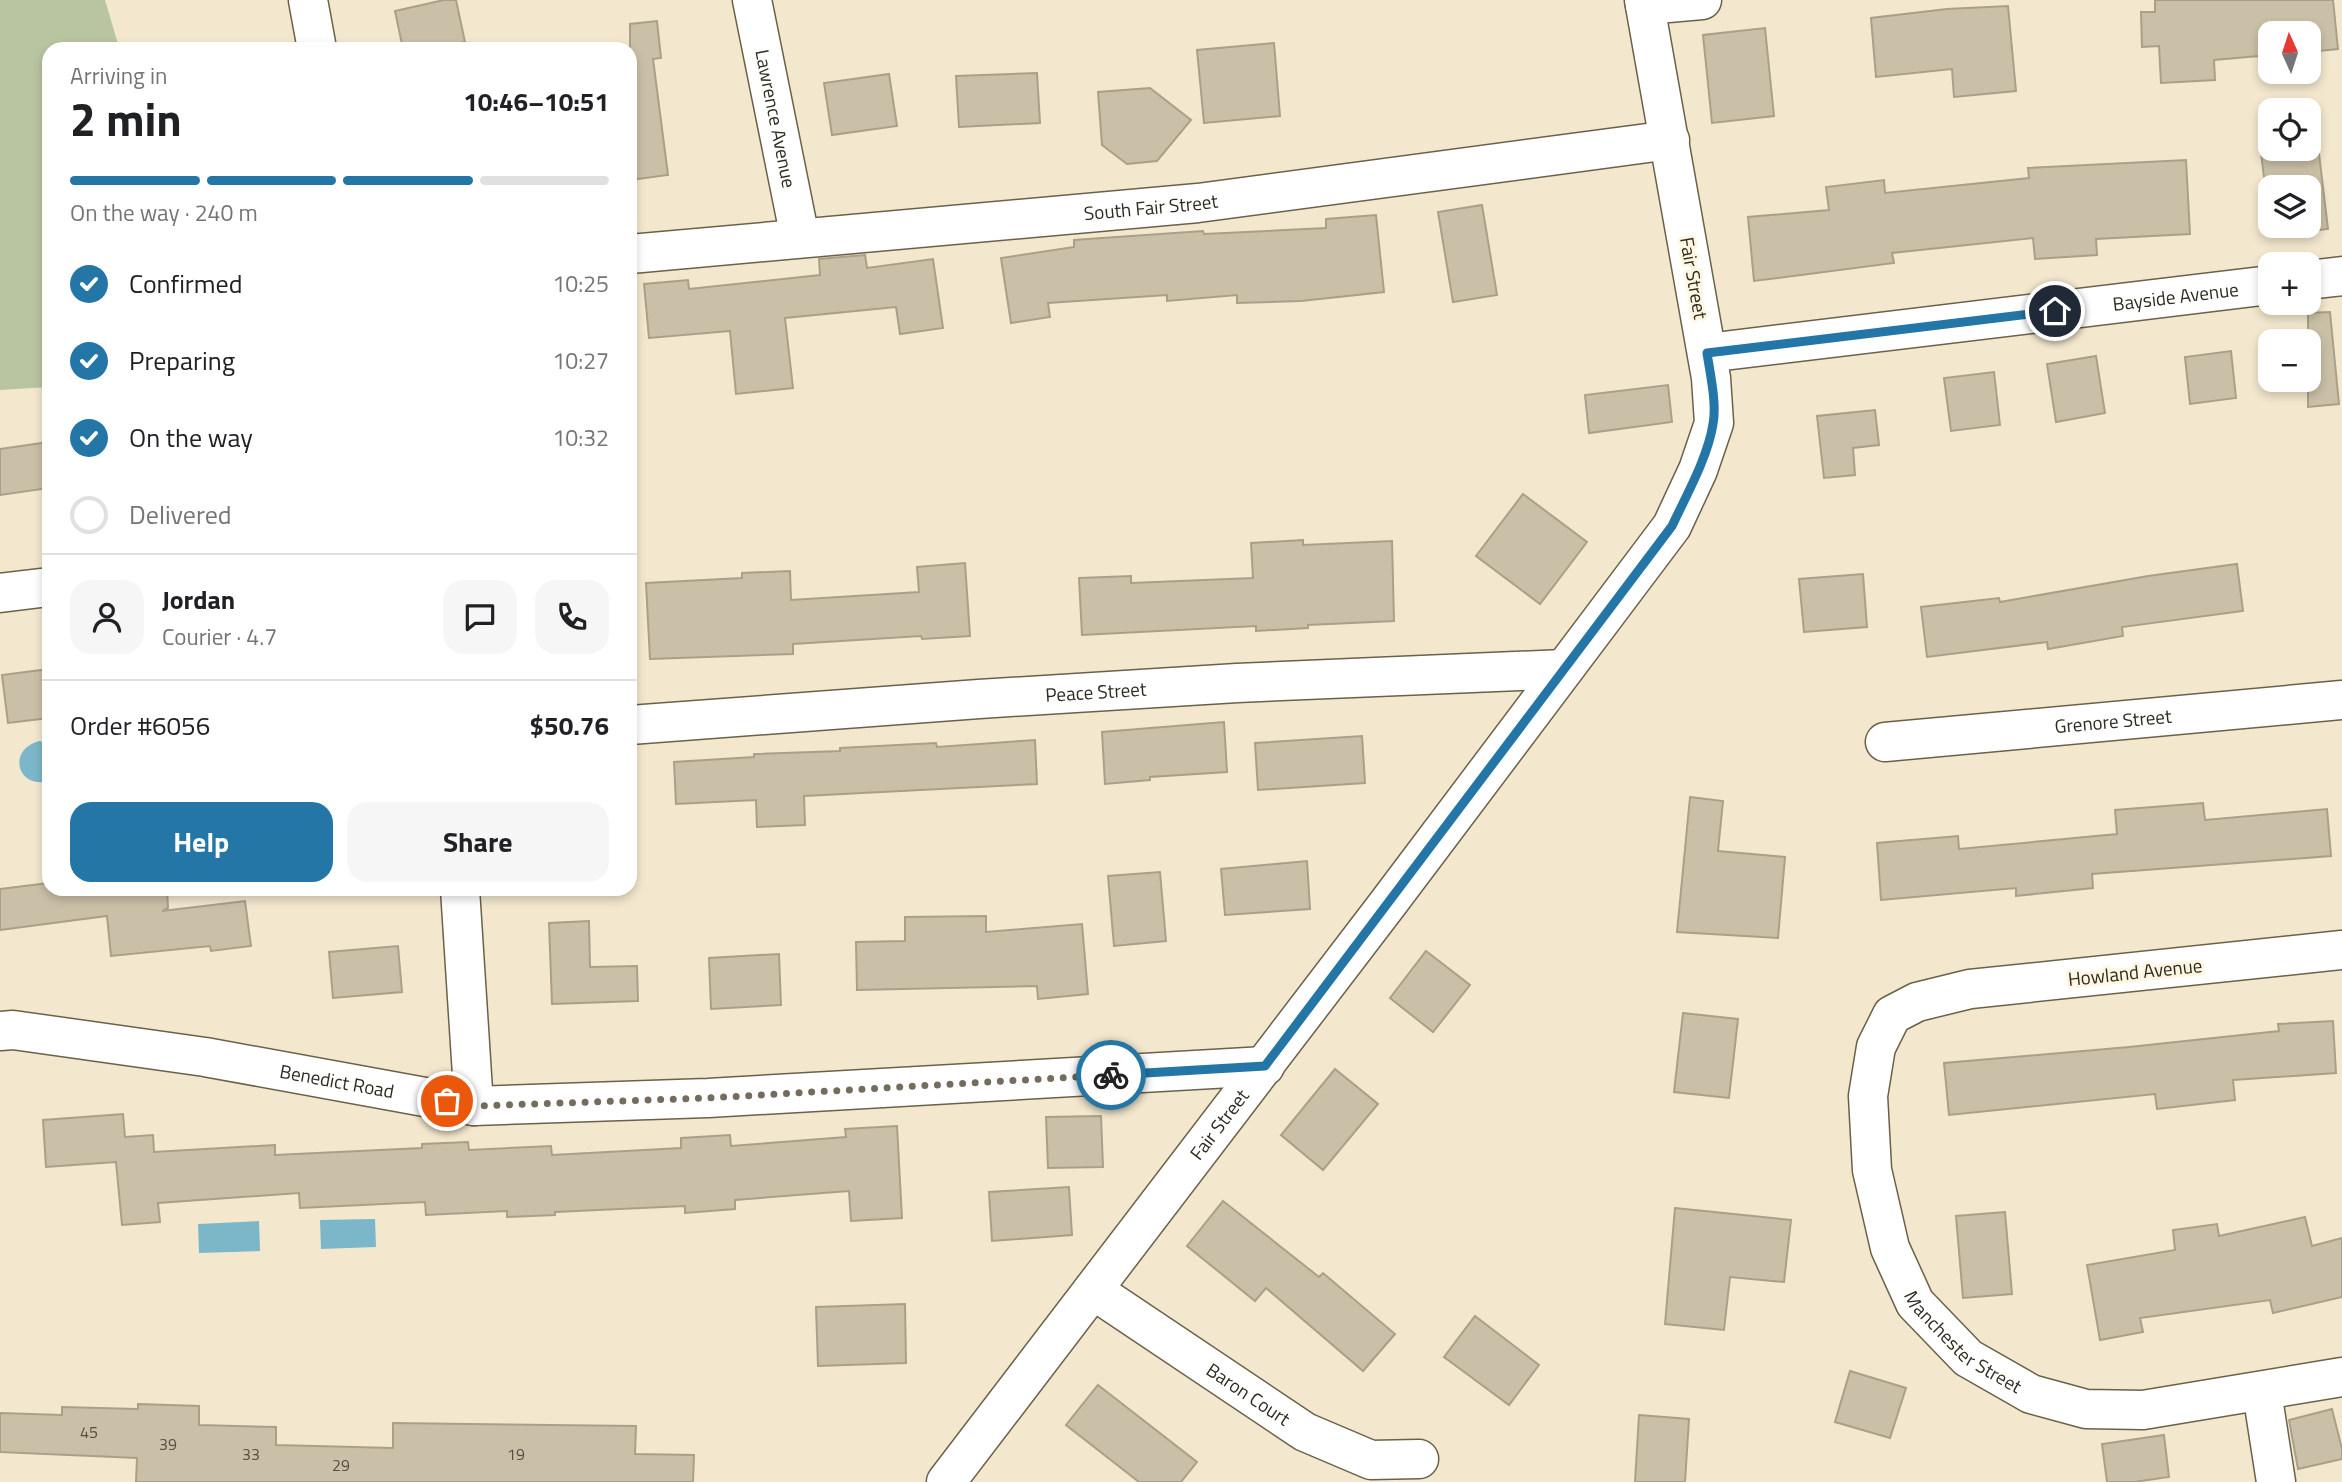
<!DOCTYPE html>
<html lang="en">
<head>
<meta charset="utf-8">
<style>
  body { margin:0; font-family:"Titillium Web",sans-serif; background:#f6f6f6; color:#202124; height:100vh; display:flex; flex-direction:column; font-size:26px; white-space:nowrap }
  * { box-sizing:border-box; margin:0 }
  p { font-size:23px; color:#757577 }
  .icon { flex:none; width:38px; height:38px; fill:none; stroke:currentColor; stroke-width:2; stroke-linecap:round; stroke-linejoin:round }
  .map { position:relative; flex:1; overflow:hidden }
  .panel { position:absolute; left:42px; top:42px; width:595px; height:854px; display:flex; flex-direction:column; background:#fff; border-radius:21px; box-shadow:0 4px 10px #0003 }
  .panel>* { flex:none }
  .needle { width:46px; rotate:357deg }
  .fabs { position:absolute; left:2258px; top:21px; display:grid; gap:14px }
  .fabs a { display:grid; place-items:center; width:63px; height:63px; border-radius:14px; background:#fff; box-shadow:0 4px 10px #0003; font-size:35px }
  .pin { position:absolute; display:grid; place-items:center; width:60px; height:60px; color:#fff; margin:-30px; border:4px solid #fff; border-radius:50%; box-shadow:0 2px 7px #0007 }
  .courier { position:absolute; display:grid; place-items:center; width:70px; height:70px; margin:-35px; border:5px solid #2376a6; border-radius:50%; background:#fff; color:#222; box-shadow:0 2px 9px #0007 }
  .head em { font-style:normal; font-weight:700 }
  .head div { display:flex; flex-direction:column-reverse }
  .head { display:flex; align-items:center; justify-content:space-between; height:119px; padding:0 28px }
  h1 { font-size:46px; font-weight:700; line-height:52px }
  .bar { display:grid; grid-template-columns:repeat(4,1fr); gap:10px 7px; align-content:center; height:84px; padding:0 28px }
  .bar i { height:9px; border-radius:5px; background:#e0e0e0 }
  .bar .on { background:#2376a6 }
  .bar p { grid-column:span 4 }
  .line { display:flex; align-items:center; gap:18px; padding:0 28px; border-top:2px solid #e0e0e0 }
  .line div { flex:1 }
  .round { display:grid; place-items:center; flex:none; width:74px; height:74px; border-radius:21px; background:#f6f6f6 }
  ol { padding:0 28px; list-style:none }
  li { display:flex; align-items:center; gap:21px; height:77px }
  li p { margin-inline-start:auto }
  li .icon { padding:7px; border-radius:50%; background:#2376a6; color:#fff; stroke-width:4 }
  li:last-child { color:#757577 }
  li i { width:38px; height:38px; border:4px solid #e0e0e0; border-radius:50% }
  .action { display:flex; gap:14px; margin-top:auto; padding:14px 28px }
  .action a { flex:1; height:80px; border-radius:21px; background:#2376a6; color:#fff; font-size:28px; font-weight:700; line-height:80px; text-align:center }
  .action a+a { background:#f6f6f6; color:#202124 }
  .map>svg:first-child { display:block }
  .green { fill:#b9c4a0 }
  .water { fill:#7cb7c9 }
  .building { fill:#cac0a7; stroke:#aaa088; stroke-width:2; fill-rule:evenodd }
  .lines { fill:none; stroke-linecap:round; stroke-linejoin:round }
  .minor-casing { stroke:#6a614b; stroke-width:41 }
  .tertiary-casing { stroke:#6a614b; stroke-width:41 }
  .minor { stroke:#fff; stroke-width:38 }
  .tertiary { stroke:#fff; stroke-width:38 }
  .done { stroke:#746d5e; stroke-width:7; stroke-dasharray:0 12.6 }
  .route { stroke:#2376a6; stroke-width:9 }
  .labels { text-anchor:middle; stroke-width:6; stroke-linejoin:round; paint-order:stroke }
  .number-label { font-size:16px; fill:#565042 }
  .street-label { font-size:19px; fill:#2f2b21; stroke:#fef6e1 }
</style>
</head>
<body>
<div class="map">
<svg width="2342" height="1482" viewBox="0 0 2342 1482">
  <rect width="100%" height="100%" fill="#f3e8ce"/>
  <!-- green -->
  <path class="green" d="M 0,0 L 105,0 L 118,44 L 101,49 L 49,49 C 49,73 46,95 49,118 L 49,387 L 0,390 Z"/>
  <!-- water -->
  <g class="water">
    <path d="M 39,741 L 49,743 L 49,781 C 18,790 6,750 39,741 Z"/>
    <path d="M 375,1219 L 376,1247 L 321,1249 L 320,1220 Z"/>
    <path d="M 259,1221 L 260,1251 L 199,1253 L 198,1224 Z"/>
  </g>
  <!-- building -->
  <g class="building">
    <path d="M 444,0 L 456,0 L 465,42 L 431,49 L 403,49 L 395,11 Z"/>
    <path d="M 2155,0 L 2333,0 L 2338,49 L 2308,52 L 2308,33 L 2270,33 L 2270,55 L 2214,60 L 2215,80 L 2161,83 L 2159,46 L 2142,47 L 2141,12 L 2155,12 Z"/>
    <path d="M 2008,6 L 2016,91 L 1954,97 L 1952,69 L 1876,77 L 1871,18 L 1947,9 Z"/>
    <path d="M 657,21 L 661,58 L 653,59 L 668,175 L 630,180 L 630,24 Z"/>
    <path d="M 1765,28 L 1774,116 L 1712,123 L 1703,35 Z"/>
    <path d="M 1274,43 L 1280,116 L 1204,123 L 1197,50 Z"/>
    <path d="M 1037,73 L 1040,123 L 959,127 L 956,76 Z"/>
    <path d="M 889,74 L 897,126 L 832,135 L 824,83 Z"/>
    <path d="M 1150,88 L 1191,120 L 1157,161 L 1127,164 L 1102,145 L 1098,92 Z"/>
    <path d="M 2317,137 L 2328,229 L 2271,236 L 2260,144 L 2270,143 L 2270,149 L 2308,149 L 2308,138 ZM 2270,187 L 2308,187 L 2308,226 L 2270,226 Z"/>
    <path d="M 2186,160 L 2190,234 L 2096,239 L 2097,255 L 2035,259 L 2033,238 L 1892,253 L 1894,263 L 1754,281 L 1748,217 L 1829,210 L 1826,187 L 1884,180 L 1885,193 L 2029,178 L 2028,168 Z"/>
    <path d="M 1482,205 L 1497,295 L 1453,302 L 1438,212 Z"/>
    <path d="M 1376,215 L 1384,292 L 1301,301 L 1237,303 L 1237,295 L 1167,301 L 1167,295 L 1048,303 L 1050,317 L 1011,323 L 1001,258 L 1074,247 L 1074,240 L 1203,231 L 1204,234 L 1326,228 L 1326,219 Z"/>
    <path d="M 865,255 L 867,268 L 933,259 L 943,328 L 900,334 L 896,307 L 785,318 L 793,388 L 736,394 L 730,331 L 649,338 L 644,284 L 688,280 L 689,289 L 820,275 L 819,259 Z"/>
    <path d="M 2330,312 L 2339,404 L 2308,407 L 2308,313 Z"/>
    <path d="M 2231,351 L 2236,398 L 2190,404 L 2185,357 Z"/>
    <path d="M 2096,356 L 2105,413 L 2056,422 L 2047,364 Z"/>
    <path d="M 1994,372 L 2000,425 L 1951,431 L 1944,378 Z"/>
    <path d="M 1668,385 L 1672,422 L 1589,433 L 1585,395 Z"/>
    <path d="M 1875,410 L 1879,445 L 1853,448 L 1855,475 L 1824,478 L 1817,416 Z"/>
    <path d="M 49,442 L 49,488 L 0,495 L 0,449 Z"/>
    <path d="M 1523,494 L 1587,542 L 1540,604 L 1476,556 Z"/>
    <path d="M 1303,540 L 1303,545 L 1392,541 L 1394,621 L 1308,625 L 1308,628 L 1256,631 L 1256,626 L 1082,635 L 1079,578 L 1131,576 L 1131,583 L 1253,578 L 1251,543 Z"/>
    <path d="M 965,563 L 970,636 L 922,639 L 921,636 L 793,644 L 793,654 L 650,659 L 646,583 L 742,578 L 742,573 L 790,571 L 791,600 L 919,592 L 917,567 Z"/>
    <path d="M 2237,564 L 2243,611 L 2122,627 L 2123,636 L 2048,649 L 2047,642 L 1927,657 L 1921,607 L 1999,598 L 2000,602 L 2148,576 Z"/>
    <path d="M 1863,574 L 1867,627 L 1804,632 L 1799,579 Z"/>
    <path d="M 49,669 L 49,718 L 8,723 L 2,675 Z"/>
    <path d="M 1224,722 L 1227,772 L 1150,777 L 1150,780 L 1105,784 L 1102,732 Z"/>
    <path d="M 1362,736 L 1365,783 L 1258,790 L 1255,743 Z"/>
    <path d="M 1035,740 L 1037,784 L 804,796 L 805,825 L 757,827 L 756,800 L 676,804 L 674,762 L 754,757 L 754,754 L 840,751 L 840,748 L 936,743 L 937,747 Z"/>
    <path d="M 1690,797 L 1723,801 L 1718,851 L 1785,857 L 1778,938 L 1677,932 Z"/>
    <path d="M 2203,803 L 2205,820 L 2327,809 L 2331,856 L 2092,874 L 2093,888 L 2016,896 L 2016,888 L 1881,900 L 1877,843 L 1958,836 L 1959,849 L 2117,834 L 2115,810 Z"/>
    <path d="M 1307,861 L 1310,909 L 1225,915 L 1221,869 Z"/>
    <path d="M 1160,872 L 1166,941 L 1114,946 L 1108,876 Z"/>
    <path d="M 49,883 L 49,889 L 167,889 L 168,908 L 162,911 L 245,901 L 251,946 L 211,951 L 210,946 L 111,956 L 107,916 L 0,930 L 0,889 Z"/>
    <path d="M 986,916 L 986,932 L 1082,924 L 1088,994 L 1038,999 L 1037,986 L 857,990 L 856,942 L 905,941 L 905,917 Z"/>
    <path d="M 589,921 L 590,967 L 637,966 L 638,1001 L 552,1004 L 549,923 Z"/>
    <path d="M 398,946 L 402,992 L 333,998 L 329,952 Z"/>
    <path d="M 1426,951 L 1470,985 L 1433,1032 L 1390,998 Z"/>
    <path d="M 779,954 L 781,1005 L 711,1009 L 709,958 Z"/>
    <path d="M 1683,1013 L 1738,1019 L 1729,1098 L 1674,1092 Z"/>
    <path d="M 2333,1021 L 2336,1073 L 2233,1080 L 2235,1100 L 2157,1109 L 2155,1094 L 1949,1115 L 1944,1063 L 2129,1047 L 2279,1031 L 2278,1024 Z"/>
    <path d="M 1335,1069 L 1378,1104 L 1323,1170 L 1281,1135 Z"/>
    <path d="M 123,1114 L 125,1137 L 153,1135 L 154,1152 L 275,1145 L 275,1155 L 422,1148 L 422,1144 L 468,1142 L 469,1150 L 551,1146 L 552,1155 L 681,1148 L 681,1138 L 730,1135 L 731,1146 L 846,1137 L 845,1129 L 897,1126 L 902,1218 L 851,1221 L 849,1191 L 735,1200 L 735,1209 L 685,1213 L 685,1206 L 555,1212 L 555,1215 L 507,1217 L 507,1211 L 426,1215 L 425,1202 L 300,1208 L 299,1193 L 158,1203 L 160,1222 L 122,1225 L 116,1162 L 46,1167 L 43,1120 Z"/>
    <path d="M 1101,1116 L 1103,1167 L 1048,1168 L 1046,1117 Z"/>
    <path d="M 1069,1187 L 1072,1235 L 992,1241 L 989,1192 Z"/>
    <path d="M 1223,1201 L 1319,1277 L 1323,1273 L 1395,1334 L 1363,1371 L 1266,1288 L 1255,1301 L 1187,1246 Z"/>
    <path d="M 1675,1208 L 1791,1220 L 1784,1282 L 1730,1277 L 1724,1330 L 1665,1324 Z"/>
    <path d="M 2005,1212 L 2012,1294 L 1963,1298 L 1956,1216 Z"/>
    <path d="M 2305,1217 L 2312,1246 L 2342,1238 L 2342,1297 L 2273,1313 L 2270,1300 L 2140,1318 L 2143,1332 L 2100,1340 L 2087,1265 L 2175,1250 L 2173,1230 L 2217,1224 L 2219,1236 Z"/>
    <path d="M 905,1304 L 906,1363 L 818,1366 L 816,1307 Z"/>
    <path d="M 1475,1316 L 1539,1365 L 1509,1405 L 1444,1357 Z"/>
    <path d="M 1850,1371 L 1906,1388 L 1890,1438 L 1835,1422 Z"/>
    <path d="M 1098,1385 L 1197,1462 L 1181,1482 L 1139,1482 L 1066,1425 Z"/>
    <path d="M 138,1404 L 199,1406 L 199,1425 L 276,1427 L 276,1445 L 393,1448 L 393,1423 L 636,1426 L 635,1454 L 694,1455 L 693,1482 L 136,1482 L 137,1458 L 0,1452 L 0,1413 L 62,1415 L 62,1407 L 138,1409 Z"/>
    <path d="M 2332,1409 L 2342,1449 L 2342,1459 L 2298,1469 L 2289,1420 Z"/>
    <path d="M 1639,1415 L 1689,1419 L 1685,1482 L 1635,1482 Z"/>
    <path d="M 2164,1435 L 2169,1477 L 2134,1482 L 2107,1482 L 2102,1444 Z"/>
  </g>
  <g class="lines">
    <defs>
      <g id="minor">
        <path d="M 308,0 L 317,49"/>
        <path id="s1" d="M 752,0 L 800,238"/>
        <path d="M 1645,5 L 1702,0"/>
        <path id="s2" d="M 630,254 L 1198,203 L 1670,140"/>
        <path d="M 2308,280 L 2342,276"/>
        <path id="s3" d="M 1707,353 L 2270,285"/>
        <path d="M 0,593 L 49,587"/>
        <path id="s4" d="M 630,725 L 979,699 L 1237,683 L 1564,669"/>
        <path id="s5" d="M 1885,742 L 2342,700"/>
        <path d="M 460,889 L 474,1106"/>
        <path id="s6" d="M 2342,950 L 1970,989 L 1917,1002 L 1892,1015 L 1876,1047 L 1868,1096 L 1872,1170 L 1890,1248 L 1915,1303 L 1968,1358 L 2031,1394 L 2086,1409 L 2143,1410 L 2342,1377"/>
        <path id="s7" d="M 0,1031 L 13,1030 L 205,1057 L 474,1106 L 708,1098 L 1265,1066"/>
        <path id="s8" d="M 1093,1290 L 1305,1432 L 1371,1460 L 1419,1459"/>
        <path d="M 2262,1392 L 2276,1482"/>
      </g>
      <g id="tertiary">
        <path id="s9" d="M 946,1482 L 1389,902 L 1672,526 L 1698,470 L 1714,423 L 1711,378 L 1644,0"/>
      </g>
    </defs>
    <!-- minor casing -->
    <use href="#minor" class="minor-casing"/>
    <!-- tertiary casing -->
    <use href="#tertiary" class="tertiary-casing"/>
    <!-- minor -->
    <use href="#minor" class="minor"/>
    <!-- tertiary -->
    <use href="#tertiary" class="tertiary"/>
  </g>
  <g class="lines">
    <!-- done -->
    <path class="done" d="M 447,1101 L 474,1106 L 708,1098 L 1111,1075"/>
    <!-- route -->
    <path class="route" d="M 1111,1075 L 1265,1066 L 1672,526 C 1686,496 1708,457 1713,424 C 1717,404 1710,373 1707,353 L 2055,311"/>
  </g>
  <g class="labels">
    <!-- number labels -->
    <g class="number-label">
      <text x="89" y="1438">45</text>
      <text x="168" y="1450">39</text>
      <text x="251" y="1460">33</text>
      <text x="516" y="1460">19</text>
      <text x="341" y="1471">29</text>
    </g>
    <!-- street labels -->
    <g class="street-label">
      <text dy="7" stroke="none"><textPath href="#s1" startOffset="121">Lawrence Avenue</textPath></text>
      <text dy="7" stroke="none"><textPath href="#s2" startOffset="523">South Fair Street</textPath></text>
      <text transform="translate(1694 278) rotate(80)" y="7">Fair Street</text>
      <text dy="7" stroke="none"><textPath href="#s3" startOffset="472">Bayside Avenue</textPath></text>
      <text dy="7" stroke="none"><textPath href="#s4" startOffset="467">Peace Street</textPath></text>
      <text dy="7" stroke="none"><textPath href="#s5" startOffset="229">Grenore Street</textPath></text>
      <text transform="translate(2135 972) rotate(-6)" y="7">Howland Avenue</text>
      <text dy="7" stroke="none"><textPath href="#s7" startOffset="341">Benedict Road</textPath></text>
      <text dy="7" stroke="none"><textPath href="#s9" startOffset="450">Fair Street</textPath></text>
      <text dy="7" stroke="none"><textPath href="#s6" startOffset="819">Manchester Street</textPath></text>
      <text dy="7" stroke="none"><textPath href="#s8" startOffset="187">Baron Court</textPath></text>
    </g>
  </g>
</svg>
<div class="fabs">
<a><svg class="needle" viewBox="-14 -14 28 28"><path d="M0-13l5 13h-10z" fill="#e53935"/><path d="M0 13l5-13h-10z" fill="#757577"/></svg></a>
<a><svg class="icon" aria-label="locate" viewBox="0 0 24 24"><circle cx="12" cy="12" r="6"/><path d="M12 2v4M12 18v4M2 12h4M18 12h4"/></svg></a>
<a><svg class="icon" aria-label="layers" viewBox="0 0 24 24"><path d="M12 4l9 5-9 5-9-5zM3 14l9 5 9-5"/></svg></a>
<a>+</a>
<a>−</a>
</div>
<div class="pin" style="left:447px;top:1101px;background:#ea580c"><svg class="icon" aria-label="bag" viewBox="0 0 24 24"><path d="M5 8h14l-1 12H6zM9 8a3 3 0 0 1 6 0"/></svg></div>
<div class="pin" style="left:2055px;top:311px;background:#1f2937"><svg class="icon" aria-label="home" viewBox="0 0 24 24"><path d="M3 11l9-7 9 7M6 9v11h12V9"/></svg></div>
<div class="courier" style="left:1111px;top:1075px"><svg class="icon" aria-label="bike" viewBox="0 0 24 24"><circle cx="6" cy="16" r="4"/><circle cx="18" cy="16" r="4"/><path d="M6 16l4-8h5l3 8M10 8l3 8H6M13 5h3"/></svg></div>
<section class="panel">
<div class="head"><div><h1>2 min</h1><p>Arriving in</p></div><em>10:46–10:51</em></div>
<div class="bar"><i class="on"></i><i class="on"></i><i class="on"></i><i></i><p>On the way · 240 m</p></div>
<ol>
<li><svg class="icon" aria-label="check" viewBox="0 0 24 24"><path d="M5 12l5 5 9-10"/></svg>Confirmed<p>10:25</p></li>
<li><svg class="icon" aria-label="check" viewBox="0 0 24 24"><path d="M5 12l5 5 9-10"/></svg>Preparing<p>10:27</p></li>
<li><svg class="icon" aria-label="check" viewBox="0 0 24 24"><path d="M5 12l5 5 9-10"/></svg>On the way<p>10:32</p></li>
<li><i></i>Delivered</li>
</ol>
<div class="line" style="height:126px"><a class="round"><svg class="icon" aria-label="person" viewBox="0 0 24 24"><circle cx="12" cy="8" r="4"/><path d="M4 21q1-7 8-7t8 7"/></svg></a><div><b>Jordan</b><p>Courier · 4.7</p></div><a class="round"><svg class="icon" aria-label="chat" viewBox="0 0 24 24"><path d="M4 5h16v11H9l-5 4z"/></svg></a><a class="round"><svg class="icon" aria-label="phone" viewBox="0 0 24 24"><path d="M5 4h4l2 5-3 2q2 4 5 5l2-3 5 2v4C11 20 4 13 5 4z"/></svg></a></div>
<div class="line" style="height:91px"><div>Order #6056</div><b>$50.76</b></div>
<div class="action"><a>Help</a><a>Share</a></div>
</section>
</div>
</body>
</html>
